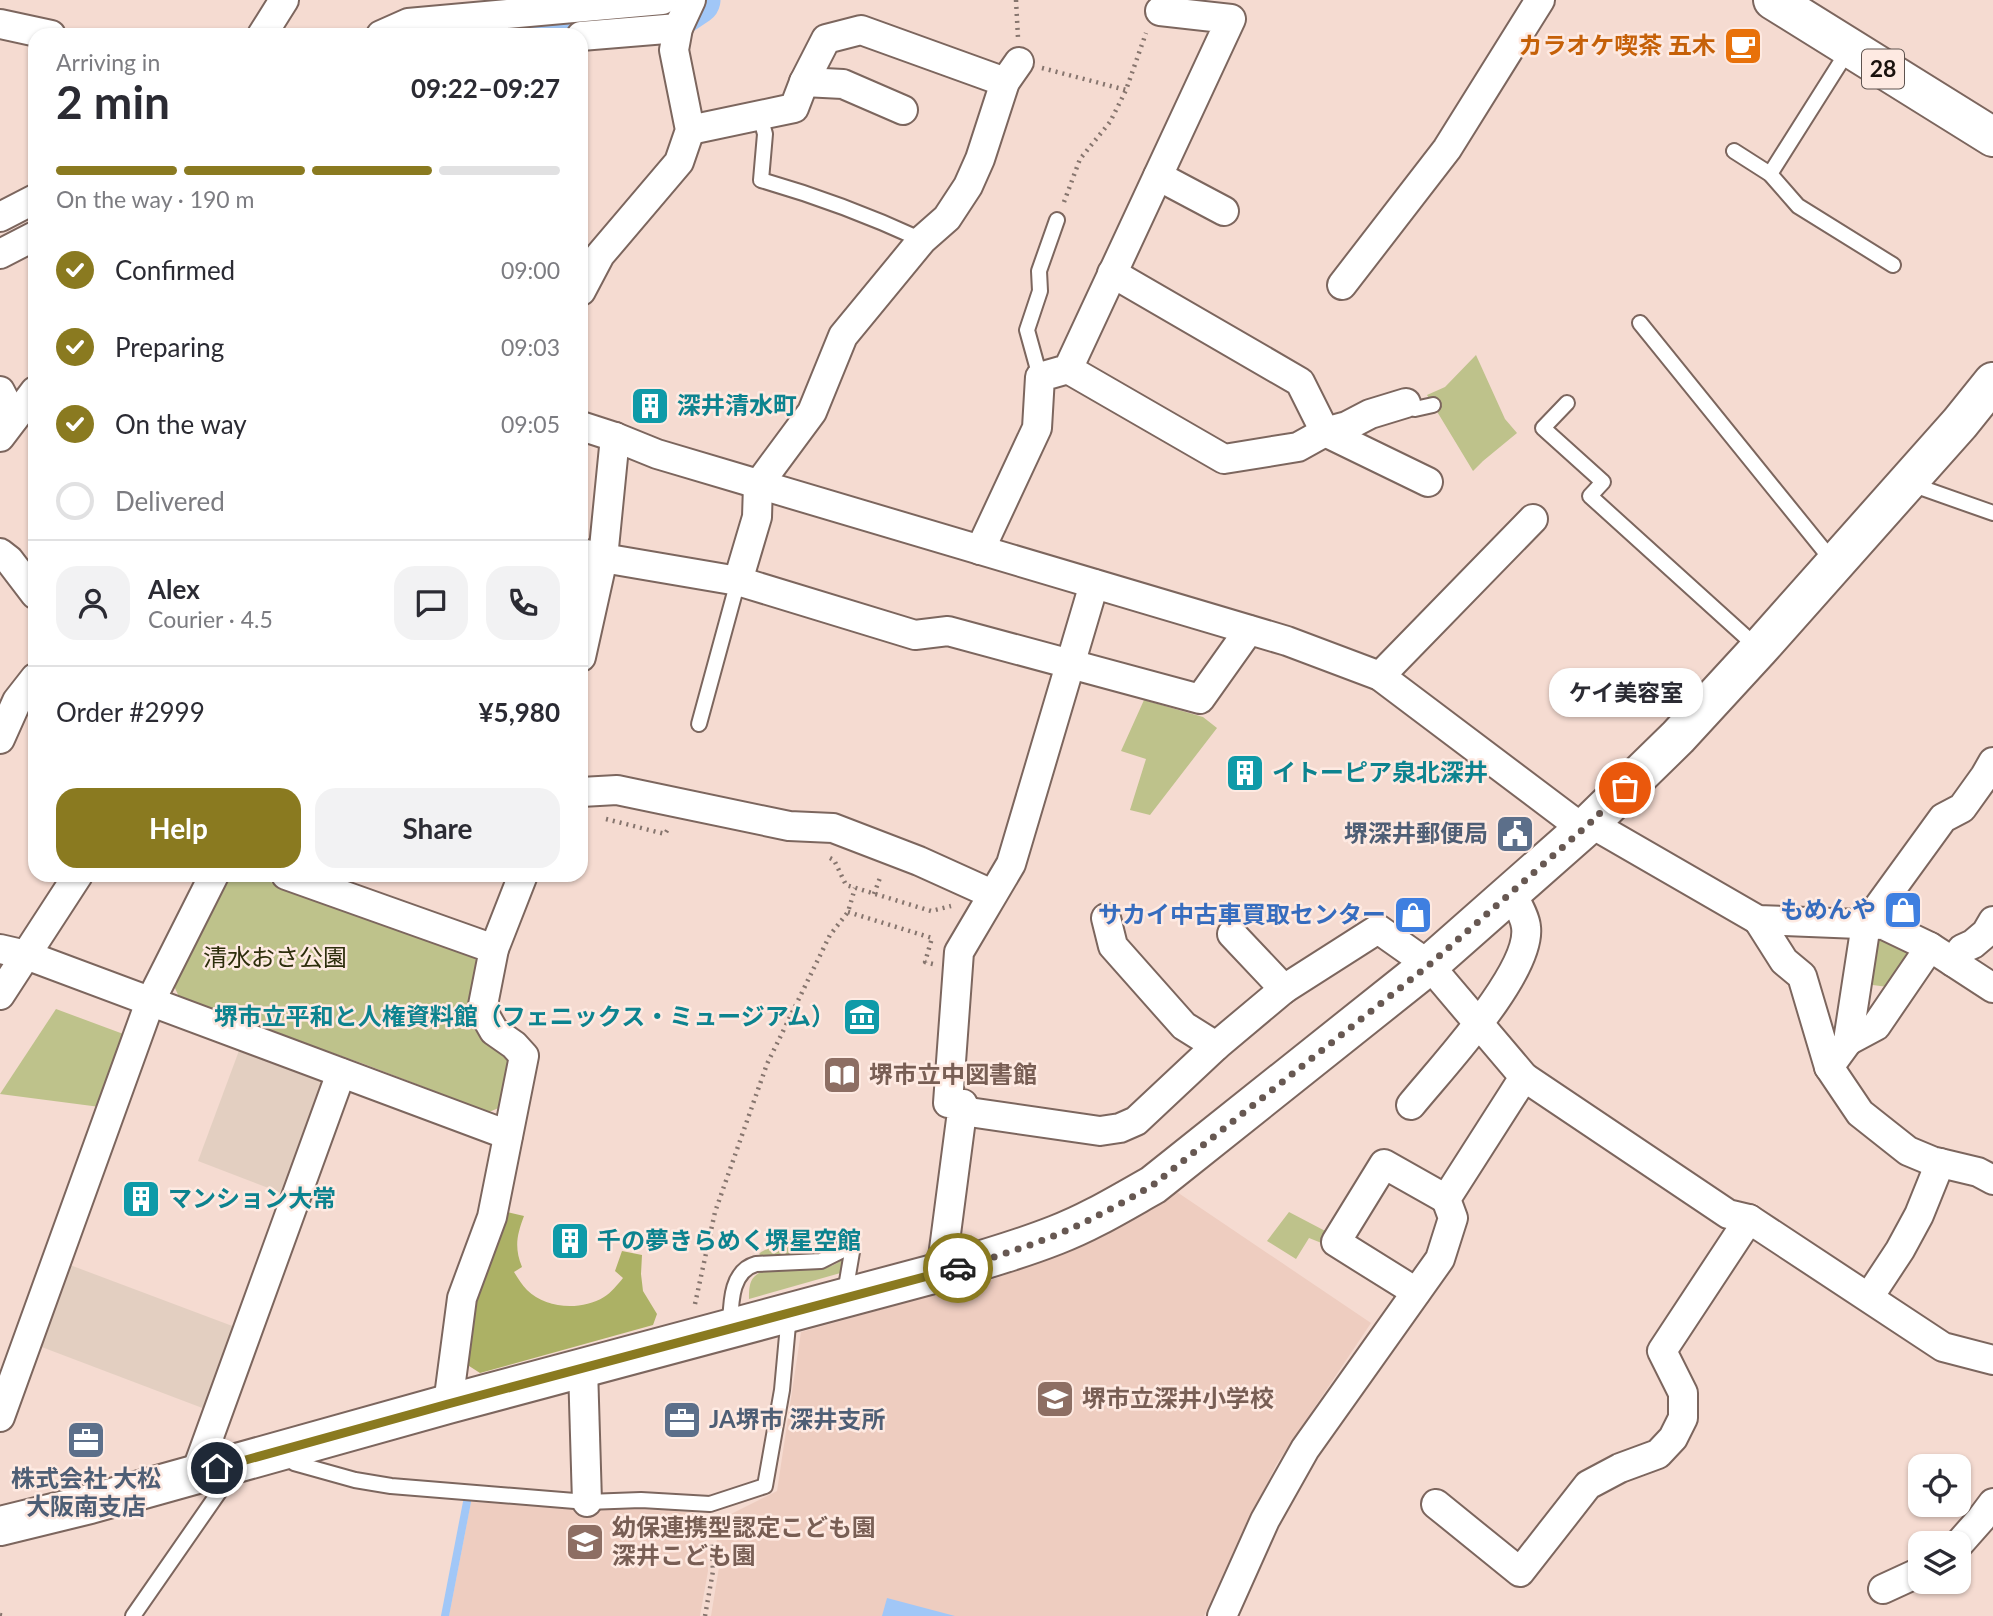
<!DOCTYPE html>
<html lang="en">
<head>
<meta charset="utf-8">
<style>
  body { margin:0; font-family:Lato,"Noto Sans JP",sans-serif; background:#f2f2f3; color:#2b2b33; height:100vh; display:flex; flex-direction:column; font-size:26px; white-space:nowrap }
  * { box-sizing:border-box; margin:0 }
  p { font-size:23px; color:#7c7c81 }
  .icon { flex:none; width:38px; height:38px; fill:none; stroke:currentColor; stroke-width:2; stroke-linecap:round; stroke-linejoin:round }
  .map { position:relative; flex:1; overflow:hidden }
  .details { position:absolute; left:28px; top:28px; width:560px; height:854px; display:flex; flex-direction:column; background:#fff; border-radius:21px; box-shadow:0 2px 5px #0004 }
  .details>* { flex:none }
  .controls { position:absolute; left:1908px; top:1454px; display:grid; gap:14px }
  .controls a { display:grid; place-items:center; width:63px; height:63px; border-radius:14px; background:#fff; box-shadow:0 2px 5px #0004; font-size:35px }
  .pin { position:absolute; display:grid; place-items:center; width:60px; height:60px; color:#fff; margin:-30px; border:4px solid #fff; border-radius:50%; box-shadow:0 2px 7px #0007 }
  .courier { position:absolute; display:grid; place-items:center; width:70px; height:70px; margin:-35px; border:5px solid #8a7a20; border-radius:50%; background:#fff; color:#222; box-shadow:0 2px 9px #0007 }
  .bubble { position:absolute; height:49px; border-radius:21px; background:#fff; box-shadow:0 2px 5px #0004; font-size:23px; font-weight:700; line-height:49px; text-align:center }
  .summary em { font-style:normal; font-weight:700 }
  .summary div { display:flex; flex-direction:column-reverse }
  .summary { display:flex; align-items:center; justify-content:space-between; height:119px; padding:0 28px }
  h1 { font-size:46px; font-weight:700; line-height:52px }
  .bar { display:grid; grid-template-columns:repeat(4,1fr); gap:10px 7px; align-content:center; height:84px; padding:0 28px }
  .bar i { height:9px; border-radius:5px; background:#e1e1e2 }
  .bar .current { background:#8a7a20 }
  .bar p { grid-column:span 4 }
  .line { display:flex; align-items:center; gap:18px; padding:0 28px; border-top:2px solid #e1e1e2 }
  .line div { flex:1 }
  .round { display:grid; place-items:center; flex:none; width:74px; height:74px; border-radius:21px; background:#f2f2f3 }
  ol { padding:0 28px; list-style:none }
  li { display:flex; align-items:center; gap:21px; height:77px }
  li p { margin-inline-start:auto }
  li .icon { padding:7px; border-radius:50%; background:#8a7a20; color:#fff; stroke-width:4 }
  li:last-child { color:#7c7c81 }
  li i { width:38px; height:38px; border:4px solid #e1e1e2; border-radius:50% }
  .button { display:flex; gap:14px; margin-top:auto; padding:14px 28px }
  .button a { flex:1; height:80px; border-radius:21px; background:#8a7a20; color:#fff; font-size:28px; font-weight:700; line-height:80px; text-align:center }
  .button a+a { background:#f2f2f3; color:#2b2b33 }
  .map>svg:first-child { display:block }
  .built { fill:#eecdc0 }
  .industrial { fill:#e3cfc1 }
  .green { fill:#bec28b }
  .forest { fill:#acb165 }
  .water { fill:#a1c7f7 }
  .lines { fill:none; stroke-linecap:round; stroke-linejoin:round }
  .stream { stroke:#a1c7f7; stroke-width:8 }
  .river { stroke:#a1c7f7; stroke-width:49 }
  .lane-casing { stroke:#7c665e; stroke-width:18 }
  .street-casing { stroke:#7c665e; stroke-width:32 }
  .secondary-casing { stroke:#7c665e; stroke-width:42 }
  .primary-casing { stroke:#7c665e; stroke-width:42 }
  .path { stroke:#86756e; stroke-width:4.5; stroke-dasharray:2 5; stroke-linecap:butt }
  .lane { stroke:#fff; stroke-width:14 }
  .street { stroke:#fff; stroke-width:28 }
  .secondary { stroke:#fff; stroke-width:38 }
  .primary { stroke:#fff; stroke-width:38 }
  .done { stroke:#675852; stroke-width:7; stroke-dasharray:0 12.6 }
  .route { stroke:#8a7a20; stroke-width:9 }
  .labels { text-anchor:middle; stroke-width:5; stroke-linejoin:round; paint-order:stroke }
  .shield { fill:#feeae2; stroke:#5e534e; stroke-width:2 }
  .shield-label { font-size:23px; font-weight:bold; fill:#1a120e }
  .food-label { font-size:24px; font-weight:bold; fill:#c56008; stroke:#feeae2; text-anchor:end }
  .culture-label { font-size:24px; font-weight:bold; fill:#0d838f; stroke:#feeae2; text-anchor:start }
  .service-label { font-size:24px; font-weight:bold; fill:#4e5e75; stroke:#feeae2; text-anchor:end }
  .shop-label { font-size:24px; font-weight:bold; fill:#366cbe; stroke:#feeae2; text-anchor:end }
  .park-label { font-size:24px; fill:#2d2e0c; stroke:#feeae2 }
  .education-label { font-size:24px; font-weight:bold; fill:#785e54; stroke:#feeae2; text-anchor:start }
</style>
</head>
<body>
<div class="map">
<svg width="1993" height="1616" viewBox="0 0 1993 1616">
  <rect width="100%" height="100%" fill="#f5dbd1"/>
  <!-- built -->
  <g class="built">
    <path d="M 1174,1190 L 1371,1323 L 1276,1465 L 1204,1616 L 711,1616 L 719,1567 L 715,1522 L 777,1491 L 801,1332 L 940,1293 L 972,1293 L 975,1286 L 1035,1264 L 1138,1217 Z"/>
    <path d="M 471,1502 L 611,1510 L 640,1507 L 705,1514 L 708,1571 L 700,1616 L 449,1616 Z"/>
  </g>
  <!-- industrial -->
  <g class="industrial">
    <path d="M 240,1048 L 319,1077 L 324,1089 L 284,1194 L 198,1161 Z"/>
    <path d="M 70,1265 L 235,1327 L 205,1409 L 39,1346 Z"/>
  </g>
  <!-- green -->
  <g class="green">
    <path d="M 1476,355 L 1505,419 L 1517,433 L 1483,461 L 1473,471 L 1427,395 L 1445,387 Z"/>
    <path d="M 1144,700 L 1203,717 L 1217,728 L 1150,815 L 1130,810 L 1146,759 L 1121,751 Z"/>
    <path d="M 230,875 L 251,875 L 474,957 L 481,969 L 509,1057 L 501,1107 L 489,1112 L 364,1064 L 180,999 L 174,986 Z"/>
    <path d="M 1877,936 L 1917,948 L 1888,987 L 1865,984 Z"/>
    <path d="M 56,1009 L 126,1035 L 100,1107 L 0,1094 Z"/>
    <path d="M 1289,1212 L 1331,1234 L 1324,1244 L 1309,1238 L 1296,1259 L 1267,1241 Z"/>
    <path d="M 806,1229 L 813,1249 L 827,1251 L 830,1242 L 832,1243 L 827,1254 L 822,1256 L 812,1254 L 763,1257 L 759,1254 L 761,1252 Z"/>
    <path d="M 846,1256 L 844,1272 L 749,1299 C 749,1291 749,1282 754,1277 C 771,1258 822,1283 846,1256 Z"/>
  </g>
  <!-- forest -->
  <path class="forest" d="M 507,1212 L 524,1216 C 517,1235 514,1247 522,1267 L 514,1272 C 518,1278 522,1285 527,1290 C 546,1309 581,1311 604,1297 C 611,1293 618,1284 623,1278 L 615,1271 L 622,1251 L 642,1255 L 641,1274 L 643,1291 L 657,1314 L 653,1325 L 480,1373 L 466,1364 L 474,1293 Z"/>
  <!-- water -->
  <path class="water" d="M 887,1598 L 955,1616 L 882,1616 Z"/>
  <g class="lines">
    <!-- stream -->
    <path class="stream" d="M 445,1616 L 467,1502"/>
    <!-- river -->
    <path class="river" d="M 432,35 L 448,32 L 615,20 L 678,12 L 696,0"/>
    <defs>
      <g id="lane">
        <path d="M 760,116 L 765,134 L 761,180 C 817,196 870,216 922,240"/>
        <path d="M 1734,151 L 1770,174 L 1798,206 L 1893,265"/>
        <path d="M 1770,174 L 1849,49"/>
        <path d="M 1640,323 L 1835,564"/>
        <path d="M 1040,377 L 1027,330 L 1040,291 L 1039,271 L 1057,220"/>
        <path d="M 1406,403 L 1415,409 L 1433,405"/>
        <path d="M 1567,403 L 1543,428 L 1603,482 L 1590,496 L 1758,648"/>
        <path d="M 1908,483 L 1993,513"/>
        <path d="M 699,724 L 738,581"/>
        <path d="M 845,1293 L 853,1246"/>
        <path d="M 730,1327 C 731,1305 730,1271 756,1264 L 821,1261 L 841,1251 L 844,1245"/>
        <path d="M 290,1453 L 294,1463 L 355,1480 L 391,1486 L 587,1502 L 641,1500 L 710,1504 L 765,1486 L 782,1390 L 789,1314"/>
        <path d="M 133,1616 L 233,1472"/>
      </g>
      <g id="street">
        <path d="M 0,24 L 51,35"/>
        <path d="M 262,35 L 284,0"/>
        <path d="M 381,35 L 408,23 L 662,0"/>
        <path d="M 581,36 L 678,28"/>
        <path d="M 804,82 L 843,84 L 903,110"/>
        <path d="M 690,130 L 794,108 L 804,82 L 826,39 L 861,30 L 1005,82"/>
        <path d="M 1158,176 L 1224,211"/>
        <path d="M 0,217 L 35,199"/>
        <path d="M 0,254 L 35,236"/>
        <path d="M 1112,273 L 1300,382 L 1325,432 L 1428,482"/>
        <path d="M 1342,285 L 1447,149 L 1540,0"/>
        <path d="M 581,291 L 600,255 L 679,162 L 690,130 L 674,50 L 678,28 L 691,0"/>
        <path d="M 1068,369 L 1224,459 L 1298,447 L 1325,432 L 1347,426 L 1370,414 L 1406,403"/>
        <path d="M 0,391 L 14,418"/>
        <path d="M 581,426 L 615,437 L 657,454 L 1287,641 L 1380,676 L 1583,829"/>
        <path d="M 0,437 L 35,391"/>
        <path d="M 980,550 L 1037,428 L 1040,377 L 1068,369 L 1231,19 L 1160,11"/>
        <path d="M 0,553 L 9,560 L 35,594"/>
        <path d="M 581,553 L 603,558 L 738,581 L 915,635 L 948,631 L 1200,699 L 1249,630"/>
        <path d="M 738,581 L 757,517 L 758,485 L 812,412 L 843,336 L 922,240 L 947,218 L 968,186 L 980,159 L 1005,82 L 1019,62"/>
        <path d="M 581,657 L 603,558 L 615,437"/>
        <path d="M 1380,676 L 1533,519"/>
        <path d="M 0,739 L 17,701 L 35,678"/>
        <path d="M 581,792 L 617,790 L 789,826 L 833,828 L 919,861 L 992,894"/>
        <path d="M 1590,823 L 1758,920 L 1884,925 L 1930,947 L 1993,988"/>
        <path d="M 286,875 L 494,949"/>
        <path d="M 1106,918 L 1113,946 L 1184,1026 L 1216,1046"/>
        <path d="M 1758,920 L 1784,961 L 1802,976 L 1829,1067 L 1860,1113 L 1908,1151 L 1932,1161 L 1978,1172 L 1993,1180"/>
        <path d="M 1232,934 L 1284,989"/>
        <path d="M 0,949 L 26,955 L 508,1135"/>
        <path d="M 1953,962 L 1962,949 L 1973,944 L 1986,933 L 1993,921"/>
        <path d="M 0,995 L 78,875"/>
        <path d="M 1848,1041 L 1876,1026 L 1930,947"/>
        <path d="M 1829,1067 L 1848,1041 L 1866,924 L 1943,818 L 1962,808 L 1985,776 L 1993,762"/>
        <path d="M 1524,1077 L 1728,1214 L 1749,1219 L 1943,1347 L 1993,1360"/>
        <path d="M 1411,1105 C 1440,1069 1532,972 1526,927 C 1525,916 1516,902 1511,892"/>
        <path d="M 962,1111 L 1100,1131 L 1120,1128 L 1136,1121 L 1216,1046 L 1284,989 L 1378,929 L 1429,965 L 1524,1077 L 1446,1199 L 1453,1218 L 1440,1259 L 1305,1449 L 1265,1520 L 1222,1616"/>
        <path d="M 941,1272 L 963,1104 L 948,1103 L 959,952 L 1011,864 L 1094,584"/>
        <path d="M 1416,1292 L 1336,1242 L 1384,1164 L 1446,1199"/>
        <path d="M 1869,1297 L 1900,1250 L 1919,1215 L 1940,1163"/>
        <path d="M 583,1368 L 587,1502"/>
        <path d="M 448,1404 L 462,1298 L 492,1217 L 524,1056 L 514,1045 L 494,1031 L 482,1010 L 494,949 L 523,875"/>
        <path d="M 0,1417 L 150,1002 L 214,875"/>
        <path d="M 195,1475 L 341,1073"/>
        <path d="M 1436,1504 L 1520,1572 L 1588,1485 L 1620,1468 L 1658,1454 L 1673,1438 L 1683,1418 L 1683,1393 L 1662,1351 L 1749,1219"/>
        <path d="M 1958,1545 L 1981,1519 L 1993,1503"/>
        <path d="M 1883,1589 L 1920,1572"/>
      </g>
      <path id="secondary" d="M 0,1526 L 90,1504 L 448,1404 L 941,1272 C 980,1261 1018,1250 1056,1235 C 1090,1222 1121,1203 1153,1185 L 1429,965 L 1590,823 L 1678,737 L 1759,649 L 1960,423 L 1993,382"/>
      <path id="primary" d="M 1773,0 L 1993,137"/>
    </defs>
    <!-- lane casing -->
    <use href="#lane" class="lane-casing"/>
    <!-- street casing -->
    <use href="#street" class="street-casing"/>
    <!-- secondary casing -->
    <use href="#secondary" class="secondary-casing"/>
    <!-- primary casing -->
    <use href="#primary" class="primary-casing"/>
    <!-- path -->
    <g class="path">
      <path d="M 1016,0 L 1018,38"/>
      <path d="M 1042,68 L 1126,90"/>
      <path d="M 1064,202 L 1080,159 L 1110,122 L 1126,90 L 1146,33"/>
      <path d="M 606,819 L 665,834 L 668,829"/>
      <path d="M 830,858 L 834,860 L 846,885 L 931,911 L 951,906"/>
      <path d="M 874,894 L 881,875"/>
      <path d="M 848,912 L 932,938 L 925,962 L 933,964"/>
      <path d="M 695,1304 L 715,1212 L 767,1064 L 830,935 L 848,912 L 855,888"/>
      <path d="M 0,1615 L 5,1616"/>
      <path d="M 705,1616 L 713,1571 L 710,1523"/>
    </g>
    <!-- lane -->
    <use href="#lane" class="lane"/>
    <!-- street -->
    <use href="#street" class="street"/>
    <!-- secondary -->
    <use href="#secondary" class="secondary"/>
    <!-- primary -->
    <use href="#primary" class="primary"/>
  </g>
  <g class="lines">
    <!-- done -->
    <path class="done" d="M 958,1268 C 991,1258 1024,1248 1056,1235 C 1090,1221 1122,1203 1153,1185 L 1429,965 L 1590,823 L 1625,788"/>
    <!-- route -->
    <path class="route" d="M 217,1468 L 448,1404 L 958,1268"/>
  </g>
  <!-- icons -->
  <defs>
    <symbol id="cafe-square" viewBox="-11 -11 22 22"><rect x="-9" y="-9" width="18" height="18" rx="4" fill="#e8710a" stroke="#feeae2"/><path d="M-5.5-4.5H6V0H3Q3 3.5 0 3.5H-2.5Q-5.5 3.5-5.5 0ZM3-3.2v2h1.7v-2ZM-6 4.5H4V6H-6Z" fill="#fff"/></symbol>
    <symbol id="building-square" viewBox="-11 -11 22 22"><rect x="-9" y="-9" width="18" height="18" rx="4" fill="#0f9aa8" stroke="#feeae2"/><path d="M-4-6H4V6H1V3H-1V6H-4ZM-2.5-4.3h1.7v1.8h-1.7ZM.8-4.3h1.7v1.8H.8ZM-2.5-1h1.7V.8h-1.7ZM.8-1h1.7V.8H.8Z" fill="#fff"/></symbol>
    <symbol id="civic-square" viewBox="-11 -11 22 22"><rect x="-9" y="-9" width="18" height="18" rx="4" fill="#5c6f8a" stroke="#feeae2"/><path d="M-.6-6.5H3V-4.5H.6V-3L4-1V1h2V6H-6V1h2V-1L-.6-3ZM-1.2 2.5V6h2.4V2.5Z" fill="#fff"/></symbol>
    <symbol id="shop-square" viewBox="-11 -11 22 22"><rect x="-9" y="-9" width="18" height="18" rx="4" fill="#3f7fe0" stroke="#feeae2"/><path d="M-5-2.5h2.3a2.7 3.5 0 0 1 5.4 0H5L5.5 6h-11ZM-1.5-2.5h3a1.5 2.3 0 0 0-3 0Z" fill="#fff"/></symbol>
    <symbol id="museum-square" viewBox="-11 -11 22 22"><rect x="-9" y="-9" width="18" height="18" rx="4" fill="#0f9aa8" stroke="#feeae2"/><path d="M0-6L6-3V-2H-6V-3ZM-5-1h2V3h-2ZM-1-1h2V3h-2ZM3-1h2V3H3ZM-6 4H6V6H-6Z" fill="#fff"/></symbol>
    <symbol id="library-square" viewBox="-11 -11 22 22"><rect x="-9" y="-9" width="18" height="18" rx="4" fill="#8d6e63" stroke="#feeae2"/><path d="M-6-4Q-3-5.5-.7-3.5V5Q-3 3-6 4ZM6-4Q3-5.5 .7-3.5V5Q3 3 6 4Z" fill="#fff"/></symbol>
    <symbol id="school-square" viewBox="-11 -11 22 22"><rect x="-9" y="-9" width="18" height="18" rx="4" fill="#8d6e63" stroke="#feeae2"/><path d="M0-5L7-2L0 1L-7-2ZM-4 1L0 2.5L4 1V4Q0 6-4 4Z" fill="#fff"/></symbol>
    <symbol id="office-square" viewBox="-11 -11 22 22"><rect x="-9" y="-9" width="18" height="18" rx="4" fill="#5c6f8a" stroke="#feeae2"/><path d="M-6-3h4V-5.5h4V-3h4V5H-6ZM-1-4.5V-3h2v-1.5ZM-6 0V1H6V0Z" fill="#fff"/></symbol>
  </defs>
  <g fill-rule="evenodd">
    <use href="#cafe-square" x="1721" y="24" width="44" height="44"/>
    <use href="#building-square" x="628" y="384" width="44" height="44"/>
    <use href="#building-square" x="1223" y="751" width="44" height="44"/>
    <use href="#civic-square" x="1493" y="812" width="44" height="44"/>
    <use href="#shop-square" x="1881" y="888" width="44" height="44"/>
    <use href="#shop-square" x="1391" y="893" width="44" height="44"/>
    <use href="#museum-square" x="840" y="995" width="44" height="44"/>
    <use href="#library-square" x="820" y="1053" width="44" height="44"/>
    <use href="#building-square" x="119" y="1177" width="44" height="44"/>
    <use href="#building-square" x="548" y="1219" width="44" height="44"/>
    <use href="#school-square" x="1033" y="1377" width="44" height="44"/>
    <use href="#office-square" x="660" y="1398" width="44" height="44"/>
    <use href="#office-square" x="64" y="1418" width="44" height="44"/>
    <use href="#school-square" x="563" y="1520" width="44" height="44"/>
  </g>
  <g class="labels">
    <!-- shield labels -->
    <rect class="shield" x="1862" y="49.5" width="42" height="39" rx="5"/>
    <g class="shield-label">
      <text x="1883" y="77">28</text>
    </g>
    <!-- food labels -->
    <g class="food-label">
      <text x="1716" y="54">カラオケ喫茶 五木</text>
    </g>
    <!-- culture labels -->
    <g class="culture-label">
      <text x="677" y="414">深井清水町</text>
      <text x="1272" y="781">イトーピア泉北深井</text>
      <text x="835" y="1025" text-anchor="end">堺市立平和と人権資料館（フェニックス・ミュージアム）</text>
      <text x="168" y="1207">マンション大常</text>
      <text x="597" y="1249">千の夢きらめく堺星空館</text>
    </g>
    <!-- service labels -->
    <g class="service-label">
      <text x="1488" y="842">堺深井郵便局</text>
      <text x="709" y="1428" text-anchor="start">JA堺市 深井支所</text>
      <text x="86" y="1487" text-anchor="middle">株式会社 大松<tspan x="86" dy="28">大阪南支店</tspan></text>
    </g>
    <!-- shop labels -->
    <g class="shop-label">
      <text x="1876" y="918">もめんや</text>
      <text x="1386" y="923">サカイ中古車買取センター</text>
    </g>
    <!-- park labels -->
    <g class="park-label">
      <text x="275" y="966">清水おさ公園</text>
    </g>
    <!-- education labels -->
    <g class="education-label">
      <text x="869" y="1083">堺市立中図書館</text>
      <text x="1082" y="1407">堺市立深井小学校</text>
      <text x="612" y="1536">幼保連携型認定こども園<tspan x="612" dy="28">深井こども園</tspan></text>
    </g>
  </g>
</svg>
<div class="controls">
<a><svg class="icon" aria-label="locate" viewBox="0 0 24 24"><circle cx="12" cy="12" r="6"/><path d="M12 2v4M12 18v4M2 12h4M18 12h4"/></svg></a>
<a><svg class="icon" aria-label="layers" viewBox="0 0 24 24"><path d="M12 4l9 5-9 5-9-5zM3 14l9 5 9-5"/></svg></a>
</div>
<div class="pin" style="left:1625px;top:788px;background:#ea580c"><svg class="icon" aria-label="bag" viewBox="0 0 24 24"><path d="M5 8h14l-1 12H6zM9 8a3 3 0 0 1 6 0"/></svg></div>
<div class="pin" style="left:217px;top:1468px;background:#1f2937"><svg class="icon" aria-label="home" viewBox="0 0 24 24"><path d="M3 11l9-7 9 7M6 9v11h12V9"/></svg></div>
<div class="courier" style="left:958px;top:1268px"><svg class="icon" aria-label="car" viewBox="0 0 24 24"><path d="M5 17H2v-5l4-1 3-4h7l3 4 3 1v5h-3M9 17h6M6 11h13"/><circle cx="7" cy="17" r="2"/><circle cx="17" cy="17" r="2"/></svg></div>
<div class="bubble" style="left:1549px;top:668px;width:154px">ケイ美容室</div>
<section class="details">
<div class="summary"><div><h1>2 min</h1><p>Arriving in</p></div><em>09:22–09:27</em></div>
<div class="bar"><i class="current"></i><i class="current"></i><i class="current"></i><i></i><p>On the way · 190 m</p></div>
<ol>
<li><svg class="icon" aria-label="check" viewBox="0 0 24 24"><path d="M5 12l5 5 9-10"/></svg>Confirmed<p>09:00</p></li>
<li><svg class="icon" aria-label="check" viewBox="0 0 24 24"><path d="M5 12l5 5 9-10"/></svg>Preparing<p>09:03</p></li>
<li><svg class="icon" aria-label="check" viewBox="0 0 24 24"><path d="M5 12l5 5 9-10"/></svg>On the way<p>09:05</p></li>
<li><i></i>Delivered</li>
</ol>
<div class="line" style="height:126px"><a class="round"><svg class="icon" aria-label="person" viewBox="0 0 24 24"><circle cx="12" cy="8" r="4"/><path d="M4 21q1-7 8-7t8 7"/></svg></a><div><b>Alex</b><p>Courier · 4.5</p></div><a class="round"><svg class="icon" aria-label="chat" viewBox="0 0 24 24"><path d="M4 5h16v11H9l-5 4z"/></svg></a><a class="round"><svg class="icon" aria-label="phone" viewBox="0 0 24 24"><path d="M5 4h4l2 5-3 2q2 4 5 5l2-3 5 2v4C11 20 4 13 5 4z"/></svg></a></div>
<div class="line" style="height:91px"><div>Order #2999</div><b>¥5,980</b></div>
<div class="button"><a>Help</a><a>Share</a></div>
</section>
</div>
</body>
</html>
